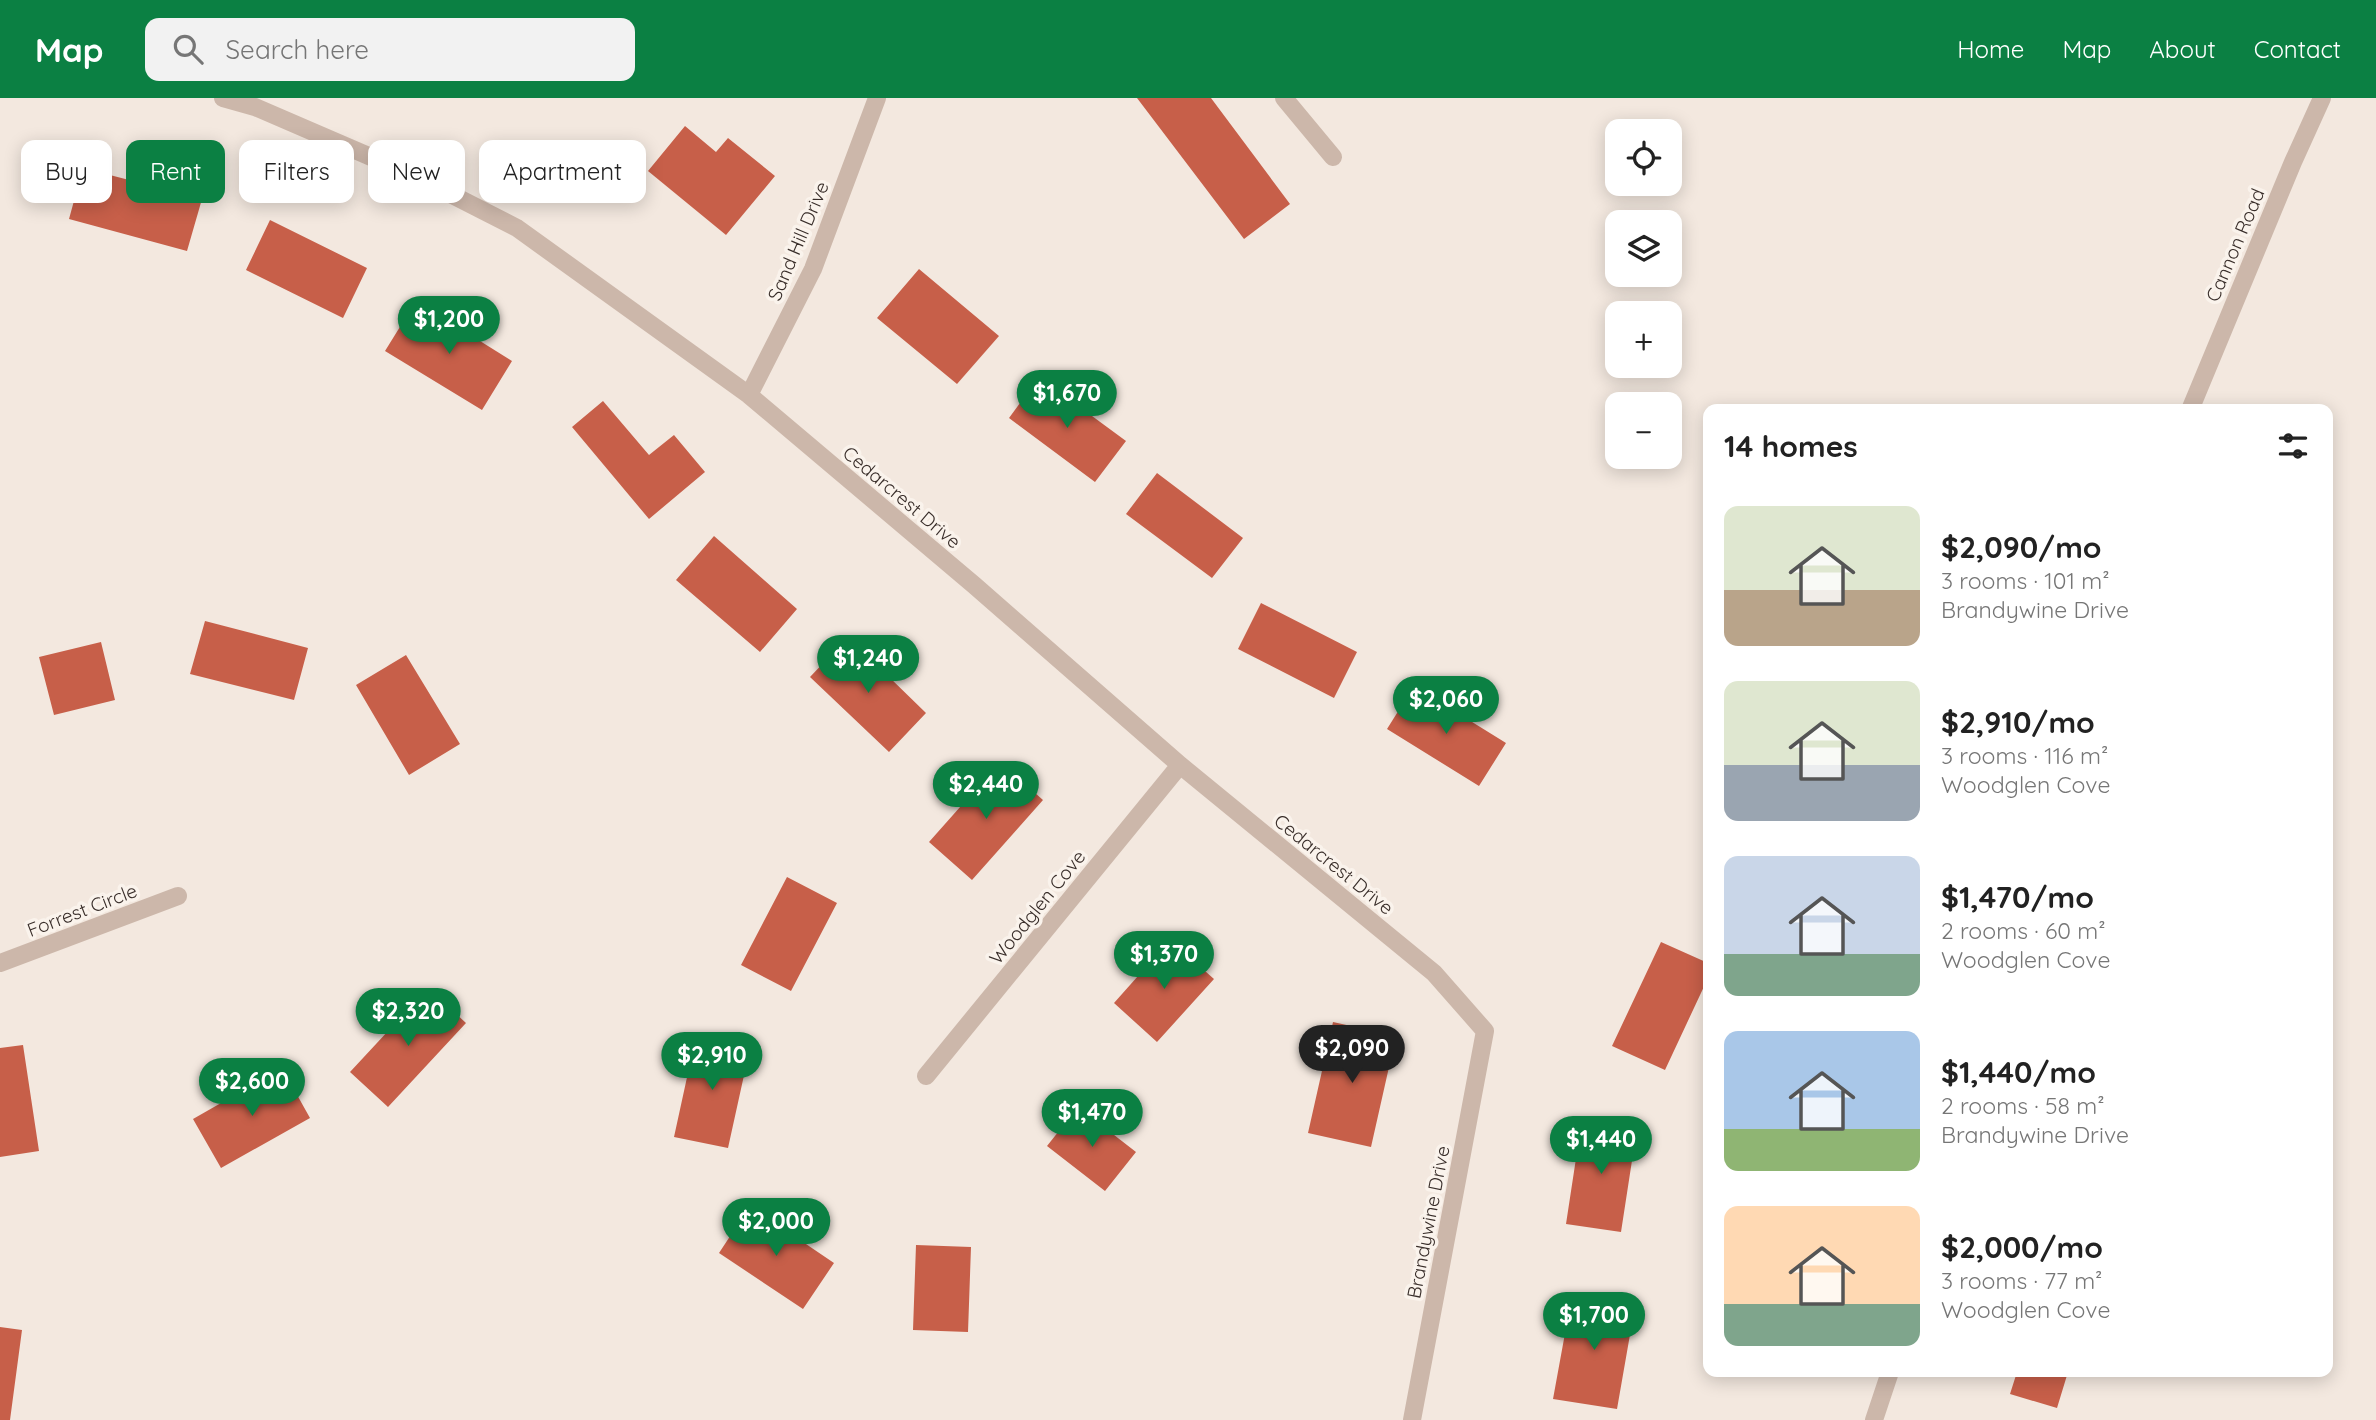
<!DOCTYPE html>
<meta charset="utf-8">
<style>
body{margin:0;font-family:Quicksand,sans-serif;background:#f2f2f2;color:#222;height:100vh;display:flex;flex-direction:column;font-size:26px;white-space:nowrap}
*{box-sizing:border-box;margin:0}
p{font-size:23px;color:#767676}
.icon{flex:none;width:38px;height:38px;fill:none;stroke:currentColor;stroke-width:2;stroke-linecap:round;stroke-linejoin:round}
.map{position:relative;flex:1;overflow:hidden}
.panel{position:absolute;left:1703px;top:306px;width:630px;height:973px;display:flex;flex-direction:column;background:#fff;border-radius:14px;box-shadow:0 4px 18px #0003}
.panel>*{flex:none}
.guide{position:absolute;left:21px;top:42px;width:665px;height:63px;display:flex;gap:14px}
.controls{position:absolute;left:1605px;top:21px;display:grid;gap:14px}
.controls a{display:grid;place-items:center;width:77px;height:77px;border-radius:14px;background:#fff;box-shadow:0 4px 18px #0003;font-size:35px}
.price{position:absolute;translate:-50% -60px;padding:0 16px;border-radius:24px;background:#0b8043;color:#fff;font-size:23px;line-height:46px;filter:drop-shadow(0 2px 4px #0008)}
.price::after{content:'';position:absolute;left:50%;top:42px;width:21px;height:16px;margin-left:-10px;background:inherit;clip-path:polygon(0 0,100% 0,50% 100%)}
.price.on{background:#222;color:#fff}
ul{padding:0;list-style:none}
li{display:flex;align-items:center;gap:21px;height:175px;padding:0 21px}
li span{display:grid;place-items:center;flex:none;width:196px;height:140px;border-radius:14px;color:#555}
li>.icon{margin-inline-start:auto}
span .icon{width:84px;height:84px;fill:#fffc;stroke-width:1}
li b{font-size:30px}
h2{display:flex;justify-content:space-between;align-items:center;height:84px;padding:0 21px;font-size:30px}
.chip{padding:0 24px;border-radius:14px;background:#fff;box-shadow:0 4px 18px #0003;font-size:24px;line-height:63px}
.chip.on{background:#0b8043;color:#fff}
header{display:flex;align-items:center;gap:42px;box-sizing:border-box;height:98px;padding:0 35px;background:#0b8043;color:#fff}
header strong{font-size:33px}
nav{display:flex;gap:38px;margin-inline-start:auto;font-size:24px}
.search{width:490px;height:63px;background:#f2f2f2;display:flex;align-items:center;gap:18px;box-sizing:border-box;padding:0 24px;border-radius:14px;color:#767676;font-size:26px}
.map>svg:first-child{display:block}
</style>
<header>
<strong>Map</strong>
<div class="search"><svg class="icon" aria-label="search" viewBox="0 0 24 24"><circle cx="10" cy="10" r="6"/><path d="M15 15l6 6"/></svg>Search here</div>
<nav><a>Home</a><a>Map</a><a>About</a><a>Contact</a></nav>
</header>
<div class="map">
<svg width="2376" height="1322" viewBox="0 0 2376 1322">
<rect width="100%" height="100%" fill="#f3e8df"/>
<!-- building -->
<path fill="#c75f49" d="M 1137,0 L 1211,0 L 1290,106 L 1244,141 Z
M 685,28 L 716,54 L 728,40 L 775,78 L 726,137 L 648,73 Z
M 83,70 L 202,101 L 187,153 L 69,121 Z
M 270,122 L 367,170 L 343,220 L 246,172 Z
M 919,171 L 999,238 L 957,286 L 877,220 Z
M 416,203 L 512,263 L 482,312 L 385,253 Z
M 1039,279 L 1126,343 L 1095,384 L 1009,320 Z
M 603,303 L 649,357 L 674,337 L 705,374 L 649,421 L 572,329 Z
M 1157,375 L 1243,440 L 1212,480 L 1126,416 Z
M 714,438 L 797,511 L 760,554 L 676,482 Z
M 1261,505 L 1357,554 L 1334,600 L 1238,551 Z
M 205,523 L 308,550 L 294,602 L 190,576 Z
M 848,539 L 926,615 L 889,654 L 810,579 Z
M 101,544 L 115,602 L 54,617 L 39,559 Z
M 406,557 L 460,646 L 409,677 L 356,587 Z
M 1414,588 L 1506,645 L 1479,688 L 1387,631 Z
M 1000,664 L 1043,702 L 972,782 L 929,744 Z
M 787,779 L 837,805 L 791,893 L 741,867 Z
M 1170,842 L 1214,881 L 1157,944 L 1114,905 Z
M 1661,844 L 1708,865 L 1708,880 L 1665,972 L 1612,948 Z
M 428,890 L 466,925 L 388,1009 L 350,974 Z
M 1333,924 L 1396,938 L 1371,1049 L 1308,1035 Z
M 696,938 L 750,950 L 728,1050 L 674,1039 Z
M 23,947 L 39,1053 L 0,1059 L 0,950 Z
M 282,970 L 310,1020 L 221,1070 L 193,1021 Z
M 1078,1009 L 1136,1054 L 1105,1093 L 1047,1048 Z
M 1582,1021 L 1637,1030 L 1621,1134 L 1566,1126 Z
M 750,1108 L 834,1165 L 803,1211 L 719,1155 Z
M 916,1147 L 971,1149 L 968,1234 L 913,1232 Z
M 1572,1197 L 1635,1208 L 1617,1311 L 1553,1301 Z
M 0,1229 L 22,1232 L 10,1322 L 0,1322 Z
M 2017,1274 L 2068,1274 L 2057,1310 L 2010,1296 Z"/>
<g fill="none" stroke-linecap="round" stroke-linejoin="round">
<!-- minor -->
<path stroke="#ccb7aa" stroke-width="18" d="M 223,0 L 255,9 L 415,78 L 517,130 L 749,297 L 974,487 L 1180,667 L 1434,875 L 1485,933 L 1412,1322
M 1284,0 L 1333,59
M 749,297 L 813,171 L 877,0
M 2190,312 L 2293,64 L 2322,0
M 0,865 L 178,798
M 926,978 L 1180,667
M 1874,1322 L 1890,1274"/>
</g>
<g text-anchor="middle" stroke-width="7" stroke-linejoin="round" paint-order="stroke">
<!-- street labels -->
<g font-size="19" fill="#392e2a" stroke="#faf3ec">
<text transform="translate(798 143) rotate(-67)" y="7">Sand Hill Drive</text>
<text transform="translate(2235 147) rotate(-67)" y="7">Cannon Road</text>
<text transform="translate(902 399) rotate(40)" y="7">Cedarcrest Drive</text>
<text transform="translate(1334 766) rotate(39)" y="7">Cedarcrest Drive</text>
<text transform="translate(1037 809) rotate(-51)" y="7">Woodglen Cove</text>
<text transform="translate(82 812) rotate(-21)" y="7">Forrest Circle</text>
<text transform="translate(1428 1124) rotate(-79)" y="7">Brandywine Drive</text>
</g>
</g>
</svg>
<div class="controls">
<a><svg class="icon" aria-label="locate" viewBox="0 0 24 24"><circle cx="12" cy="12" r="6"/><path d="M12 2v4M12 18v4M2 12h4M18 12h4"/></svg></a>
<a><svg class="icon" aria-label="layers" viewBox="0 0 24 24"><path d="M12 4l9 5-9 5-9-5zM3 14l9 5 9-5"/></svg></a>
<a>+</a>
<a>−</a>
</div>
<b class="price" style="left:449px;top:258px">$1,200</b>
<b class="price" style="left:1067px;top:332px">$1,670</b>
<b class="price" style="left:868px;top:597px">$1,240</b>
<b class="price" style="left:1446px;top:638px">$2,060</b>
<b class="price" style="left:986px;top:723px">$2,440</b>
<b class="price" style="left:1164px;top:893px">$1,370</b>
<b class="price" style="left:408px;top:950px">$2,320</b>
<b class="price on" style="left:1352px;top:987px">$2,090</b>
<b class="price" style="left:712px;top:994px">$2,910</b>
<b class="price" style="left:252px;top:1020px">$2,600</b>
<b class="price" style="left:1092px;top:1051px">$1,470</b>
<b class="price" style="left:1601px;top:1078px">$1,440</b>
<b class="price" style="left:776px;top:1160px">$2,000</b>
<b class="price" style="left:1594px;top:1254px">$1,700</b>
<div class="guide">
<a class="chip">Buy</a>
<a class="chip on">Rent</a>
<a class="chip">Filters</a>
<a class="chip">New</a>
<a class="chip">Apartment</a>
</div>
<section class="panel">
<h2>14 homes<svg class="icon" aria-label="filters" viewBox="0 0 24 24"><path d="M4 7h16M4 17h16"/><circle cx="9" cy="7" r="2"/><circle cx="15" cy="17" r="2"/></svg></h2>
<ul>
<li><span style="background:linear-gradient(#dfe7d0 60%,#b9a48a 0)"><svg class="icon" aria-label="home" viewBox="0 0 24 24"><path d="M3 11l9-7 9 7M6 9v11h12V9"/></svg></span><div><b>$2,090/mo</b><p>3 rooms · 101 m²</p><p>Brandywine Drive</p></div></li>
<li><span style="background:linear-gradient(#dfe7d0 60%,#9aa5b1 0)"><svg class="icon" aria-label="home" viewBox="0 0 24 24"><path d="M3 11l9-7 9 7M6 9v11h12V9"/></svg></span><div><b>$2,910/mo</b><p>3 rooms · 116 m²</p><p>Woodglen Cove</p></div></li>
<li><span style="background:linear-gradient(#c9d6e8 70%,#7fa58c 0)"><svg class="icon" aria-label="home" viewBox="0 0 24 24"><path d="M3 11l9-7 9 7M6 9v11h12V9"/></svg></span><div><b>$1,470/mo</b><p>2 rooms · 60 m²</p><p>Woodglen Cove</p></div></li>
<li><span style="background:linear-gradient(#a9c7e8 70%,#8fb573 0)"><svg class="icon" aria-label="home" viewBox="0 0 24 24"><path d="M3 11l9-7 9 7M6 9v11h12V9"/></svg></span><div><b>$1,440/mo</b><p>2 rooms · 58 m²</p><p>Brandywine Drive</p></div></li>
<li><span style="background:linear-gradient(#ffd9b3 70%,#7fa58c 0)"><svg class="icon" aria-label="home" viewBox="0 0 24 24"><path d="M3 11l9-7 9 7M6 9v11h12V9"/></svg></span><div><b>$2,000/mo</b><p>3 rooms · 77 m²</p><p>Woodglen Cove</p></div></li>
</ul>
</section>
</div>
